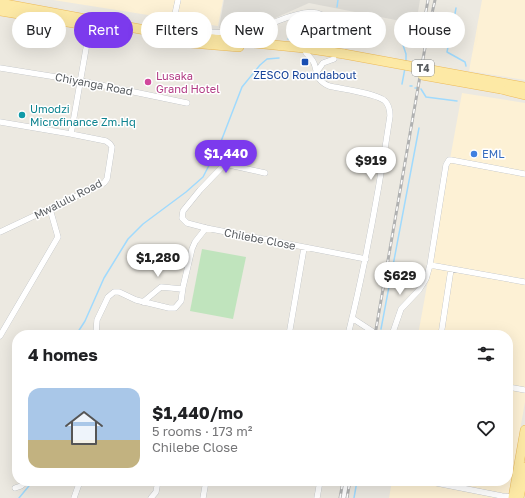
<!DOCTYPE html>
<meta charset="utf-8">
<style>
body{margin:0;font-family:"Golos Text",sans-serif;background:#f6f6f6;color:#202124;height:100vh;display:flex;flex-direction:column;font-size:15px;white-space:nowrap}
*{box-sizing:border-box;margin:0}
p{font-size:13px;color:#757577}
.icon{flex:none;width:22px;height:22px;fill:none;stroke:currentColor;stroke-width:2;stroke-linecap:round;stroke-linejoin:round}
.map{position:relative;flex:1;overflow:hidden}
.panel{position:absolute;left:12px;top:330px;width:501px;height:156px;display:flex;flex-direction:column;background:#fff;border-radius:16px;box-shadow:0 4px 16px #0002}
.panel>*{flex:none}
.hud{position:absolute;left:12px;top:12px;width:501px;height:36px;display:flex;gap:8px}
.price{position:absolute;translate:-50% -34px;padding:0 9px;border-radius:14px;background:#fff;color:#222;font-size:13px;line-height:26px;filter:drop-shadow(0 1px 2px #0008)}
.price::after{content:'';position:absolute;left:50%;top:24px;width:12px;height:9px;margin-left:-6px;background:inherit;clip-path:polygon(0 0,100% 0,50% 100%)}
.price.on{background:#7c3aed;color:#fff}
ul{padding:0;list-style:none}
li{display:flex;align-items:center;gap:12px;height:100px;padding:0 16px}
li+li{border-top:1px solid #e0e0e0}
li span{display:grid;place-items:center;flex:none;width:112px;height:80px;border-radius:12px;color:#555}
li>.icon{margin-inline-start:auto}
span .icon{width:48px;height:48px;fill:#fffc;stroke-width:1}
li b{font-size:17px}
h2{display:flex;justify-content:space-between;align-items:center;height:48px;padding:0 16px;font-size:17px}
.chip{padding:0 14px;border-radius:18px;background:#fff;box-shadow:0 4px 16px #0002;font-size:14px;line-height:36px}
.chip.on{background:#7c3aed;color:#fff}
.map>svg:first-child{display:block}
</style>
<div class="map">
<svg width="525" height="498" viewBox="0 0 525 498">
<rect width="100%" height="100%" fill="#ece9e1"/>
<!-- commercial -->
<path fill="#fdf1d5" d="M 53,0 L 223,0 L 218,26 Z
M 482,0 L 525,0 L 525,80 L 469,71 Z
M 462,93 L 525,103 L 525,402 L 508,498 L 389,498 L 392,481 L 508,481 L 508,335 L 418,335 Z"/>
<!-- industrial -->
<path fill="#dddbd5" d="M 224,0 L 420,0 L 416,24 L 309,3 L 244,32 L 219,28 Z"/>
<!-- pitch -->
<path fill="#c0e4bd" d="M 202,249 L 246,257 L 233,319 L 190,311 Z"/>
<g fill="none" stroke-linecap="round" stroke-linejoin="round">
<!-- stream -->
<path stroke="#a0dafd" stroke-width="1.5" d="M 337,7 L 338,0
M 406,30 L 415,24 L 416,19
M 400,36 L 406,54 L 406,62
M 451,36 L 456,8
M 288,39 L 298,40
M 330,41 L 335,20
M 449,42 L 447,52 L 465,62 L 466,66
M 402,84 L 405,68
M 410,86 L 412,86
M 415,88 L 418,88
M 421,89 L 426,97 L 457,101
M 381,329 L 419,128
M 76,335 L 85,321 L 104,278 L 128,239 L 143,224 L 186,192 L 203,177 L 220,144 L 242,87 L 260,65 L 267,59 L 279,58
M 19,498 L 33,481
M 354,498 L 357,481"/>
<!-- minor casing -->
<g stroke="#b3b7bb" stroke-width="6">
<path id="minor" d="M 178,0 C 177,6 173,16 177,21 C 182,33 240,35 252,32 C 266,26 317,0 326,20 C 330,32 317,36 331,52
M 310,47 L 320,42 L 324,35
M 306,53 C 309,56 312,59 314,63 C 318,75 316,80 329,86 C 342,89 376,93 385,101 C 389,105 390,110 390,116 C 379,190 366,262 348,335
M 0,68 L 81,81 L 187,103
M 316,73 L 323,63 L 334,59
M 0,122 L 71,134 L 106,141 L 110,144 L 112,147 L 107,179 L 104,183 L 0,232
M 71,134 L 90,26
M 265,173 L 225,164 L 200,190 L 183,211 L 182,218 L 187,223 L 206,228 L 366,259
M 525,174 L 451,160 L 449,160 L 446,165 L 430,265 L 525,282
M 143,302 L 161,287 L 182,289
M 352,318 L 378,335
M 96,335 L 97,320 L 108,297 L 114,292 L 119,292 L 136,300 L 169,308 L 175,308 L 181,301 L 183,287 L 192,249 L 195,242 L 206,228
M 240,335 L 241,335
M 289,335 L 304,248
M 392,335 L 401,309 L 419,290 L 426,279 L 430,265
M 441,335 L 451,269
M 0,336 L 58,237 L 50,209
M 508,387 L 525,390
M 426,481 L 502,496 L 513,497 L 514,496
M 15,488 L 21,486 L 27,481
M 74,498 L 80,481
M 151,498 L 156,492 L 158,481
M 203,498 L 206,481
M 317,498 L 320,481
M 343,498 L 346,481"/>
</g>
<!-- primary casing -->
<g stroke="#edba59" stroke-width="10">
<path id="primary" d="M 0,3 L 172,35 L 304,48 L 344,54
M 0,11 L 128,32
M 172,40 L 191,43 L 239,47
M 502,83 L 525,87
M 501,89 L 525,95
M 513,498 L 525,430
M 519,498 L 525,467"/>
</g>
<!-- minor -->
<use href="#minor" stroke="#fff" stroke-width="5.5"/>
<!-- primary -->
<use href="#primary" stroke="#fde9a5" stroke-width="9"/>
<!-- rail casing -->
<g stroke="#b0b1b1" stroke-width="3">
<path id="rail" d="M 421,39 L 428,0
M 375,335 L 427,36 L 435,0
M 340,498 L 343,481
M 347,498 L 350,481"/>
</g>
<!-- rail -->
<use href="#rail" stroke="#fff" stroke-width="1.5" stroke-dasharray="4.5" stroke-linecap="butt"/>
<!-- primary-bridge casing -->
<g stroke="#edba59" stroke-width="10" stroke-linecap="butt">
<path id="primary-bridge" d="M 344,54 L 502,83
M 422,75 L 501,89"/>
</g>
<!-- primary-bridge -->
<use href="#primary-bridge" stroke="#fde9a5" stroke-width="9"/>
</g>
<!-- markers -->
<rect fill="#1a4fb4" stroke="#fff" stroke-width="1.5" x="301" y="58" width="8" height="8" rx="2"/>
<circle fill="#d1479c" stroke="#fff" stroke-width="1.5" cx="148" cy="82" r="4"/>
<circle fill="#0f9aa8" stroke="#fff" stroke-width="1.5" cx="22" cy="115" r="4"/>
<circle fill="#3f7fe0" stroke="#fff" stroke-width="1.5" cx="474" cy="154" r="4"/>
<g text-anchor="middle" stroke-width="3" stroke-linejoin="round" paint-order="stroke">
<!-- shield labels -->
<rect fill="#fff" stroke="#8b8e90" stroke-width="1" x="412" y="60" width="22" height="16" rx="3"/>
<g font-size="10" font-weight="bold" fill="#595d61">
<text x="423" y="72">T4</text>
</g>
<!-- transit labels -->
<g font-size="11" fill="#164399" stroke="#fff">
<text x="305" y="79">ZESCO Roundabout</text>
</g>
<!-- hotel labels -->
<g font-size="11" fill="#b23c85" stroke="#fff" text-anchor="start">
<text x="156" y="80">Lusaka<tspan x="156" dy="13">Grand Hotel</tspan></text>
</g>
<!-- street labels -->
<g font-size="11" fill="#595d61" stroke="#fff">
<text transform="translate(94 84) rotate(11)" y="4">Chiyanga Road</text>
<text transform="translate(68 199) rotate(-27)" y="4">Mwalulu Road</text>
<text transform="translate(260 239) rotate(11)" y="4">Chilebe Close</text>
</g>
<!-- culture labels -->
<g font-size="11" fill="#0d838f" stroke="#fff" text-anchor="start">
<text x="30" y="113">Umodzi<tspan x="30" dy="13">Microfinance Zm.Hq</tspan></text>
</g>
<!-- shop labels -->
<g font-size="11" fill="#366cbe" stroke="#fff" text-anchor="start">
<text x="482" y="158">EML</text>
</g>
</g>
</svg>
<b class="price on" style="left:226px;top:174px">$1,440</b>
<b class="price" style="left:371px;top:181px">$919</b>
<b class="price" style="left:158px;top:278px">$1,280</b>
<b class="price" style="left:400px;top:296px">$629</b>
<div class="hud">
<a class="chip">Buy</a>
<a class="chip on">Rent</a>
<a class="chip">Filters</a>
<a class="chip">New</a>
<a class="chip">Apartment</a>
<a class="chip">House</a>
</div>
<section class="panel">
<h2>4 homes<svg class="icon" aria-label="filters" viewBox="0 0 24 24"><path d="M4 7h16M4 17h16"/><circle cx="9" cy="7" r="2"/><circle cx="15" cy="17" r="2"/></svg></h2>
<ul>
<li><span style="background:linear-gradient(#a9c7e8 65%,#c2b280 0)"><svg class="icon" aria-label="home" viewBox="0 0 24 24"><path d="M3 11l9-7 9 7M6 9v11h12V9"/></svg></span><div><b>$1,440/mo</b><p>5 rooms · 173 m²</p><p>Chilebe Close</p></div><svg class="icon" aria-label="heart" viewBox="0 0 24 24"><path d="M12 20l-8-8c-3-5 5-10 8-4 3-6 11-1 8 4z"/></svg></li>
</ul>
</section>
</div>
